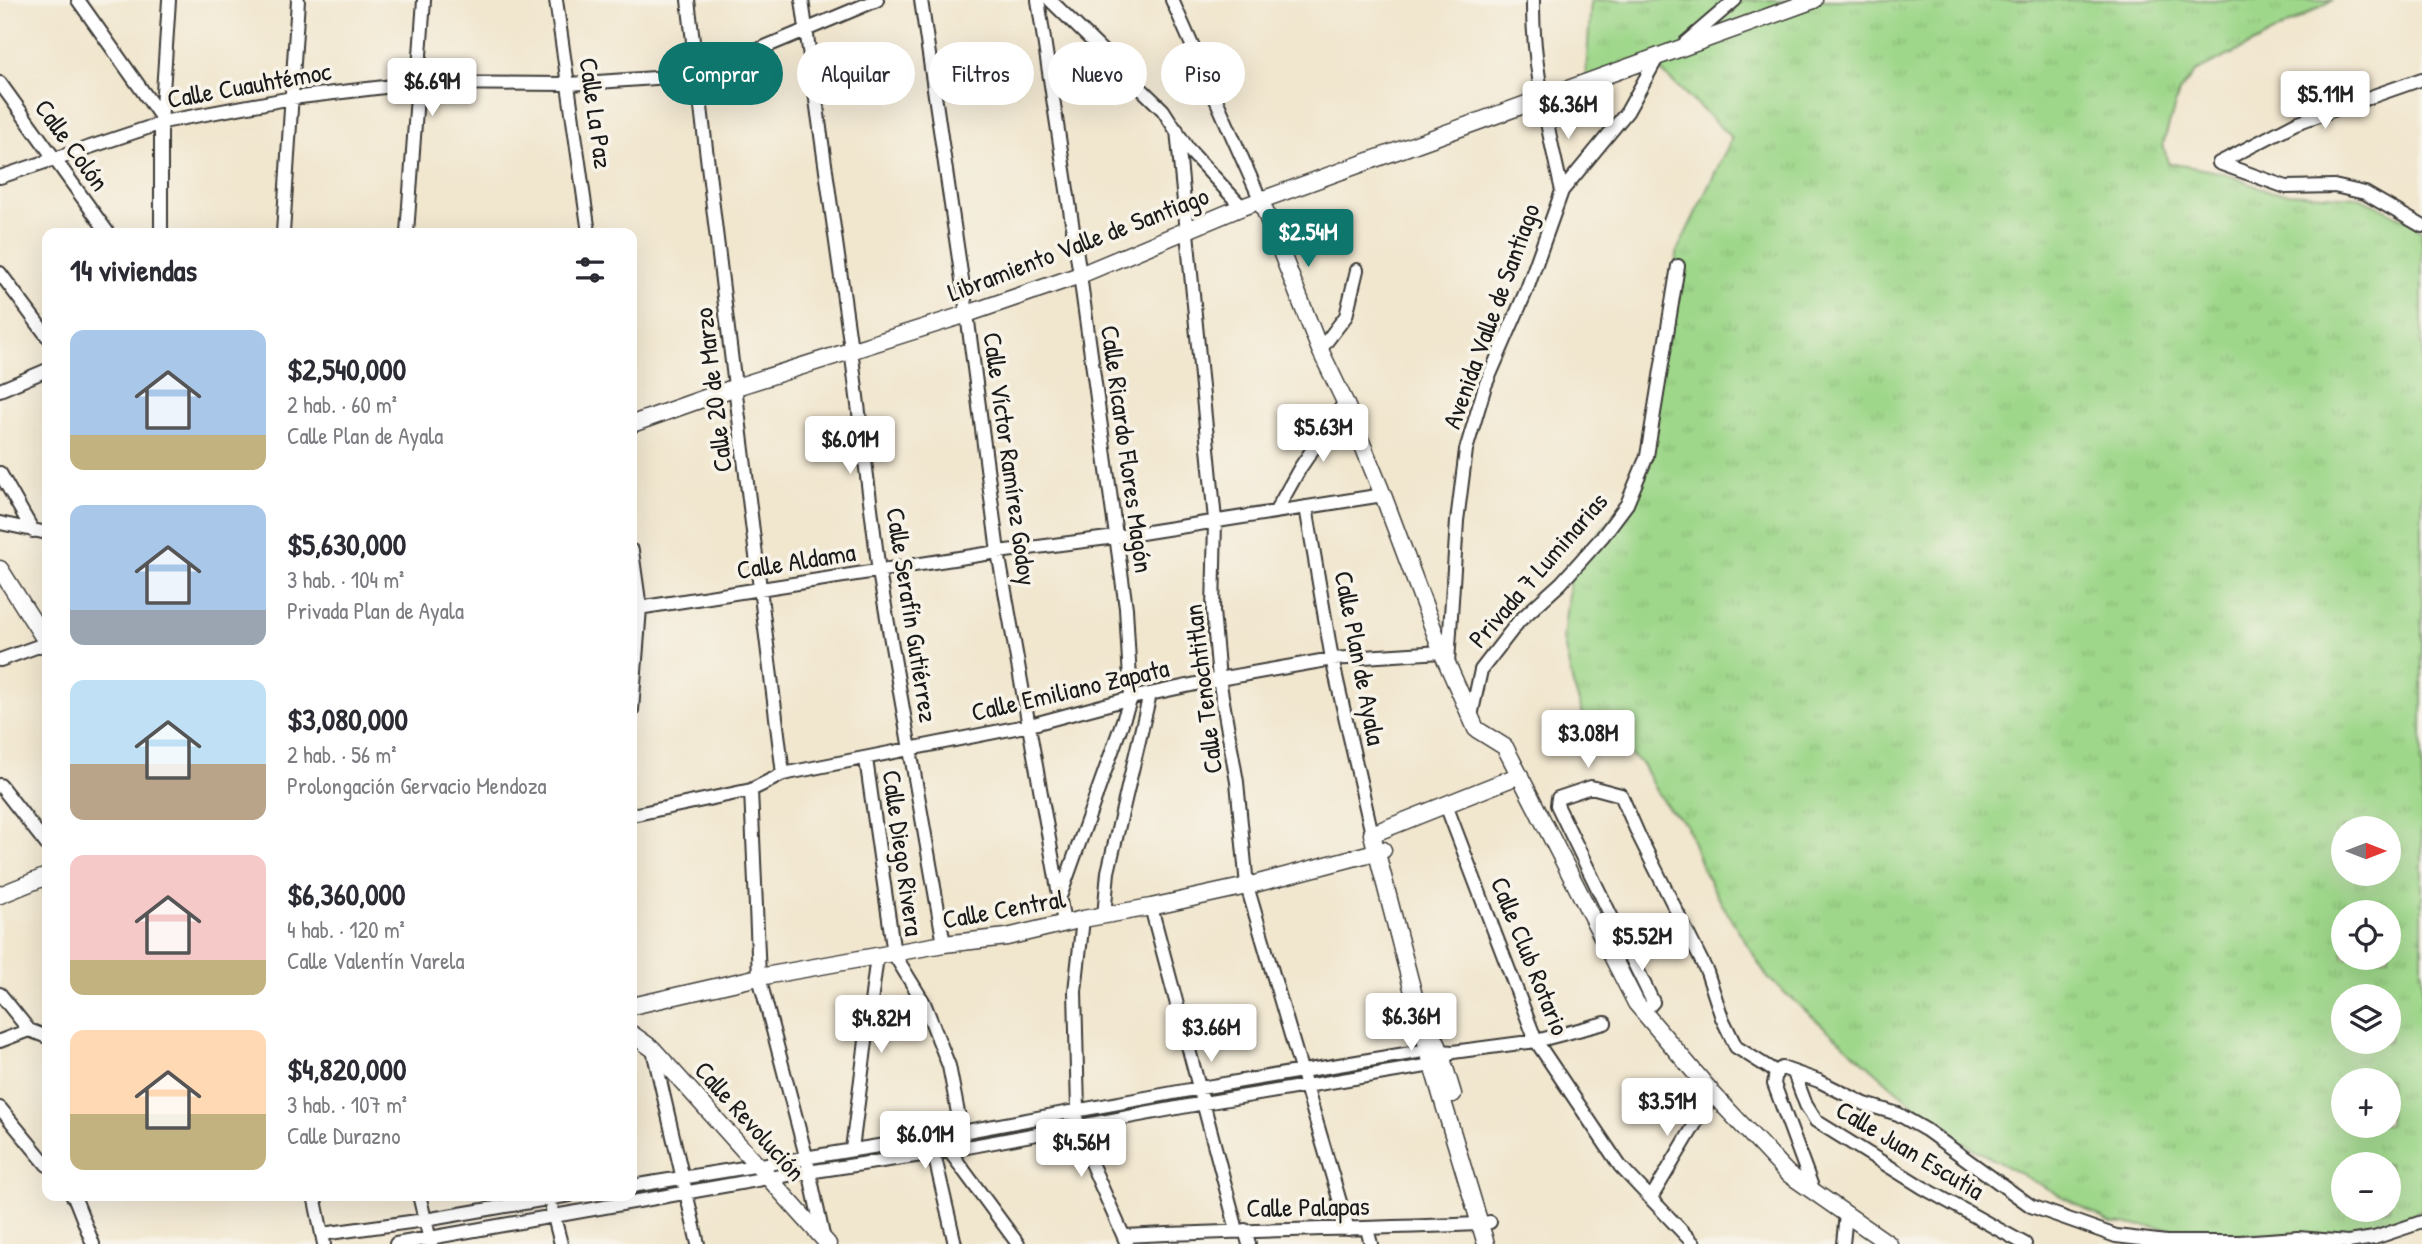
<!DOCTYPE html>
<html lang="es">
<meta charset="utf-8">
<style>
body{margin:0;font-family:"Patrick Hand",sans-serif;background:#f2f2f3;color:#2b2b33;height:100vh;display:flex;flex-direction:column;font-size:26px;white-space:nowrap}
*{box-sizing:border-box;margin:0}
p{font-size:23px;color:#7c7c81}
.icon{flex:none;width:38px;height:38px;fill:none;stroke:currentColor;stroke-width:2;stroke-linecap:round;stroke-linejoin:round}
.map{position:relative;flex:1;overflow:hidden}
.panel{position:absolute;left:42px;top:228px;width:595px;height:973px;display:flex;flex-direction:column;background:#fff;border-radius:14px;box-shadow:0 7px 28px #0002}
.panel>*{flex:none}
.hud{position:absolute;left:658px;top:42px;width:665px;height:63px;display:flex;gap:14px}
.needle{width:46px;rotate:90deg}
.fabs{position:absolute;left:2331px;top:816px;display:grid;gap:14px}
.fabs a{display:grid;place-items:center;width:70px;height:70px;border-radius:50%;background:#fff;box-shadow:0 7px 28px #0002;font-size:35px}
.price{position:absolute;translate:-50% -60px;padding:0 16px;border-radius:7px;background:#fff;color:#222;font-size:23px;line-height:46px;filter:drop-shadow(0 2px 4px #0008)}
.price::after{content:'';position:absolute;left:50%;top:42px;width:21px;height:16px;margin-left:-10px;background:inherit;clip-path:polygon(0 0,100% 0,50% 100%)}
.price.selected{background:#0f766e;color:#fff}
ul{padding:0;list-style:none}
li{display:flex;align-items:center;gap:21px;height:175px;padding:0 28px}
li span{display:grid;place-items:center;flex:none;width:196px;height:140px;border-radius:14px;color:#555}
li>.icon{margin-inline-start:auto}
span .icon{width:84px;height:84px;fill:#fffc;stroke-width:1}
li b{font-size:30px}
h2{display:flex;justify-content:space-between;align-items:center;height:84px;padding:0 28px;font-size:30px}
.chip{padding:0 24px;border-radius:32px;background:#fff;box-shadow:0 7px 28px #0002;font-size:24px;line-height:63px}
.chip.selected{background:#0f766e;color:#fff}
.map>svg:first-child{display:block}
</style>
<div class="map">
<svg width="2422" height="1244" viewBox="0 0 2422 1244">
<defs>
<pattern id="grass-tufts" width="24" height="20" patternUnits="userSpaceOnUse" patternTransform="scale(1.75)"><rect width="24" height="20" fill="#9ed78a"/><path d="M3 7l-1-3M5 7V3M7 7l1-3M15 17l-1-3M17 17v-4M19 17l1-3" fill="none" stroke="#88b876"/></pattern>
</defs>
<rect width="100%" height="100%" fill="#f7f3e8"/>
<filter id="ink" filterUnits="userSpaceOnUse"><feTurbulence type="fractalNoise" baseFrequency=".0143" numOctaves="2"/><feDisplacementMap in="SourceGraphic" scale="14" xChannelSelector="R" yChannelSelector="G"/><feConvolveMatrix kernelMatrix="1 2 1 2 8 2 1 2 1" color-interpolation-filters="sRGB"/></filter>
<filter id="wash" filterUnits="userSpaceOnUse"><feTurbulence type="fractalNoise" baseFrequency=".00686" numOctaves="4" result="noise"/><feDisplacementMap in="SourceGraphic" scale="28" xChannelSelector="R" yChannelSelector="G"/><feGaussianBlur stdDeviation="1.57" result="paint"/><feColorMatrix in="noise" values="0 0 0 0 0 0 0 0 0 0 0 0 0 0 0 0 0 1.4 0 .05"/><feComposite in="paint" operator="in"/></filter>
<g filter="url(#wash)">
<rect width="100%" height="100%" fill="#f1e6ce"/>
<!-- grass -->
<path fill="url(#grass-tufts)" stroke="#5d7a53" stroke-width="2" fill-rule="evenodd" d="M 1591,0 L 2333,0 L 2256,42 L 2195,72 L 2179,92 L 2163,144 L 2168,163 L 2224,173 L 2270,192 L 2359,197 L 2408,220 L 2422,231 L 2422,1210 L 2348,1237 L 2243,1235 L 2111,1223 L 1948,1135 L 1768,978 L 1722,904 L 1703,870 L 1686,824 L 1669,809 L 1656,791 L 1642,764 L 1585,720 L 1573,685 L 1563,639 L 1571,567 L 1633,491 L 1653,402 L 1678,249 L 1732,138 L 1656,66 L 1585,88 ZM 2343,828 L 2389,828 L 2389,873 L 2343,873 ZM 2343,912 L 2389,912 L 2389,957 L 2343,957 ZM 2343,996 L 2389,996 L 2389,1041 L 2343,1041 ZM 2343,1080 L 2389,1080 L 2389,1125 L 2343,1125 ZM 2343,1164 L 2389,1164 L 2389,1209 L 2343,1209 Z"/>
</g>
<g filter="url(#ink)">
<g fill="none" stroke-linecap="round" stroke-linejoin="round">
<!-- minor casing -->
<g stroke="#3c3a37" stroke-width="16">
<path id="minor" d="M 78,0 L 161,117
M 556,0 L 589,233
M 688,0 C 720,258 749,516 783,774
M 802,0 L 851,349 L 879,572 L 944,944
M 921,0 L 967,314 L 998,552 L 1064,923
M 1038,0 L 1080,275 L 1126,608 L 1131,698 L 1061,894
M 1050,0 L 1163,110 L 1188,149 L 1242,207
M 1172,0 L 1261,201
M 1533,0 C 1532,65 1548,128 1562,191
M 1685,43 L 1735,0
M 0,83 L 108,233
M 1177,130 L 1215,520 L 1213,611 L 1219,679 L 1237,782 L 1247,886 L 1348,1229
M 2219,163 L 2296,123 L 2422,79
M 2219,163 L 2286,187 L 2334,186 L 2365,193 L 2422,226
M 0,177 L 168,121 L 292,98 L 418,83 L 569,84 L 698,75 L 877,0
M 161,233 L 161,123 L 169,0
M 283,233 L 298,0
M 407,233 L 424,0
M 0,273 L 47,336
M 1320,350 L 1346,316 L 1357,270
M 0,390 L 47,370
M 0,473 L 33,531
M 1306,507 L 1332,659 L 1372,834
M 1276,511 L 1300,468 L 1345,402
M 0,523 L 47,533
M 632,551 L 640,608 L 632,710
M 632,609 L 998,552 L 1116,537 L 1383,495
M 0,660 L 47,643
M 1448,663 L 1457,521 L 1466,450 L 1485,386 L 1527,289 L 1562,191 L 1627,112 L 1657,58
M 1471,716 L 1481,670 L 1519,621 L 1561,583 L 1603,536 L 1627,504 L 1647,456 L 1678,266
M 866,759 L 894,954 L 924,1003 L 949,1066 L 963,1139
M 0,785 L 47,845
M 751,790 L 759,977 L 806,1156 L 824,1240
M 1446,805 L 1536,1041 L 1620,1166 L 1694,1244
M 632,815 L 751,790 L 783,774 L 1030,725 L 1131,698 L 1219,679 L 1332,659 L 1442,652
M 1151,907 L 1237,1230
M 1104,916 L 1108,872 L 1150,694
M 1083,919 L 1075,991 L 1078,1110 L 1075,1127 L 1127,1244
M 0,994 L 29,1030
M 1644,1012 L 1653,1002 L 1557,805 L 1558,798 L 1591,787 L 1621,795 L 1639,836 L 1707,972 L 1722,1018 L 1736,1047 L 1776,1072 L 1782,1068 L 1819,1081 L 1865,1104 L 1898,1114 L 1926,1130 L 2031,1206 L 2116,1236 L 2166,1242 L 2240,1242 L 2298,1238 L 2348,1242 L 2374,1238 L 2422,1222
M 29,1030 L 47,1037
M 0,1041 L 29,1030
M 653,1050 L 698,1244
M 1776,1072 L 1774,1084 L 1814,1192
M 1794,1073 L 1806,1105 L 1816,1121 L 1922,1187 L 2025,1244
M 0,1108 L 47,1165
M 932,1145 L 955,1244
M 945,1145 L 1018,1244
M 852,1149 L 877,956
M 632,1186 L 940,1136 L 1200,1088 L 1429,1050 L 1453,1052 L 1536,1041 L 1605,1023
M 72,1195 L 76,1201 L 93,1244
M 314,1195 L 324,1244
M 419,1195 L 431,1244
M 1651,1198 L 1713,1094
M 552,1209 L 561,1244
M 1367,1229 L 1371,1244
M 1245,1230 L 1249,1244
M 322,1234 L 425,1220 L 570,1195
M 1126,1236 C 1244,1230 1362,1229 1480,1224 L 1490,1222
M 396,1244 L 768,1178 L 935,1153 L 1204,1103 L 1432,1065 L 1453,1052
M 1843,1244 L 1846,1214"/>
</g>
<!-- tertiary casing -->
<g stroke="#3c3a37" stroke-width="19">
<path id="tertiary" d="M 1261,201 L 1320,350 L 1345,402 L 1383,495 L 1442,652 L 1476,729 L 1505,747 L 1636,1003 L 1713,1094 L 1787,1173 L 1889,1244
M 632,424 L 736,387 L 967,314 L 1080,275 L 1242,207 L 1814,0
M 0,569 L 47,643
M 0,895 L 47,876
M 632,1006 L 759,977 L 944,944 L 1007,937 L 1083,919 L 1151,907 L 1247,886 L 1383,850
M 632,1034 L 653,1049 L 828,1244
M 1437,1042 L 1453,1094
M 1486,1244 L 1432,1065 L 1372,834 L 1520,775"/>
</g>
<!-- minor -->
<use href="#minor" stroke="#fff" stroke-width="12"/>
<!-- tertiary -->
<use href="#tertiary" stroke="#fff" stroke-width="16"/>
</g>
</g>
<g text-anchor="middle" stroke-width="7" stroke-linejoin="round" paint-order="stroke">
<!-- street labels -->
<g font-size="26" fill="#1c1c1c" stroke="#f7f3e8">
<text transform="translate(249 85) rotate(-10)" y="9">Calle Cuauhtémoc</text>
<text transform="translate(596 113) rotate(82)" y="9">Calle La Paz</text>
<text transform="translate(72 145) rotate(54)" y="9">Calle Colón</text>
<text transform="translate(1078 244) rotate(-21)" y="9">Libramiento Valle de Santiago</text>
<text transform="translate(1491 316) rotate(-70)" y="9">Avenida Valle de Santiago</text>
<text transform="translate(713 390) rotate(-97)" y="9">Calle 20 de Marzo</text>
<text transform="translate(1127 449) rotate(82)" y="9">Calle Ricardo Flores Magón</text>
<text transform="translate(1010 459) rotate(82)" y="9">Calle Víctor Ramírez Godoy</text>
<text transform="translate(796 561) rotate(-9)" y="9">Calle Aldama</text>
<text transform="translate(1538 570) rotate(-49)" y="9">Privada 7 Luminarias</text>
<text transform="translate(912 615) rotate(81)" y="9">Calle Serafín Gutiérrez</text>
<text transform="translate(1360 658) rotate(79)" y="9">Calle Plan de Ayala</text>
<text transform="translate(1203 689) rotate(-97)" y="9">Calle Tenochtitlan</text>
<text transform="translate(1070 690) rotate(-13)" y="9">Calle Emiliano Zapata</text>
<text transform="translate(903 853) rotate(82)" y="9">Calle Diego Rivera</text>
<text transform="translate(1004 909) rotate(-10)" y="9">Calle Central</text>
<text transform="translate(1530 956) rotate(68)" y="9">Calle Club Rotario</text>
<text transform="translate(750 1121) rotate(48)" y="9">Calle Revolución</text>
<text transform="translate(1910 1150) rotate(31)" y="9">Calle Juan Escutia</text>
<text transform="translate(1308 1207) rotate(-1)" y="9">Calle Palapas</text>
</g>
</g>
</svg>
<div class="fabs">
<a><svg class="needle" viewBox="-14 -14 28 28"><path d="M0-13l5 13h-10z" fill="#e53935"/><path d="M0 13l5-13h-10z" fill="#7c7c81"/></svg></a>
<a><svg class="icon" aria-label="locate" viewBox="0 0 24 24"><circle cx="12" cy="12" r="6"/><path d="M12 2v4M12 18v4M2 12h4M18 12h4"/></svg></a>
<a><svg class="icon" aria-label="layers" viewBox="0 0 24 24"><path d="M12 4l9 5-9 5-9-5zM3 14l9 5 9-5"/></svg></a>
<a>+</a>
<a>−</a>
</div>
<b class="price" style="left:432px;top:118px">$6.69M</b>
<b class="price" style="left:2325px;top:131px">$5.11M</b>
<b class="price" style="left:1568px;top:141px">$6.36M</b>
<b class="price selected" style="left:1308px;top:269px">$2.54M</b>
<b class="price" style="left:1323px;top:464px">$5.63M</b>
<b class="price" style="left:850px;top:476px">$6.01M</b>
<b class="price" style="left:1588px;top:770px">$3.08M</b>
<b class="price" style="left:1642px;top:973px">$5.52M</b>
<b class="price" style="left:1411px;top:1053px">$6.36M</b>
<b class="price" style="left:881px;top:1055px">$4.82M</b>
<b class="price" style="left:1211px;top:1064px">$3.66M</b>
<b class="price" style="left:1667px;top:1138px">$3.51M</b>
<b class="price" style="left:925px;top:1171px">$6.01M</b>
<b class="price" style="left:1081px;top:1179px">$4.56M</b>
<div class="hud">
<a class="chip selected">Comprar</a>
<a class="chip">Alquilar</a>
<a class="chip">Filtros</a>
<a class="chip">Nuevo</a>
<a class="chip">Piso</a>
</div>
<section class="panel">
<h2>14 viviendas<svg class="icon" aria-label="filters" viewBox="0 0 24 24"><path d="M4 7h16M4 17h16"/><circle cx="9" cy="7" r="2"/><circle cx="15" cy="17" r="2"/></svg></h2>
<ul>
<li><span style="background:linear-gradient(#a9c7e8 75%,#c2b280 0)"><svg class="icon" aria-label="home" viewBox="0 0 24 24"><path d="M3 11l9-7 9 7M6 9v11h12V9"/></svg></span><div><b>$2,540,000</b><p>2 hab. · 60 m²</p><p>Calle Plan de Ayala</p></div></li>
<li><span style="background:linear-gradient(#a9c7e8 75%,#9aa5b1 0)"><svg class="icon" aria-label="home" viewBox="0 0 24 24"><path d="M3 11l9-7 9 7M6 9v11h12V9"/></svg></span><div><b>$5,630,000</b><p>3 hab. · 104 m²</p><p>Privada Plan de Ayala</p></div></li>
<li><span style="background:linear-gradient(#bfe0f5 60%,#b9a48a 0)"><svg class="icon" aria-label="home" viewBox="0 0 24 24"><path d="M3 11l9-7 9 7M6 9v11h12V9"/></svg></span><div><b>$3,080,000</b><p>2 hab. · 56 m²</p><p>Prolongación Gervacio Mendoza</p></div></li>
<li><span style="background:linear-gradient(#f6c9c9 75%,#c2b280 0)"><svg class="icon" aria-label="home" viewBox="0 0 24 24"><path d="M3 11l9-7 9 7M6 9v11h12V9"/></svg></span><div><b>$6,360,000</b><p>4 hab. · 120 m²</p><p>Calle Valentín Varela</p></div></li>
<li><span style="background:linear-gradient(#ffd9b3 60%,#c2b280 0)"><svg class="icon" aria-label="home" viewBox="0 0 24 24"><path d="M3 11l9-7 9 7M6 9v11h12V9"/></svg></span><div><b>$4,820,000</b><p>3 hab. · 107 m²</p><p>Calle Durazno</p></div></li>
</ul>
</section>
</div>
